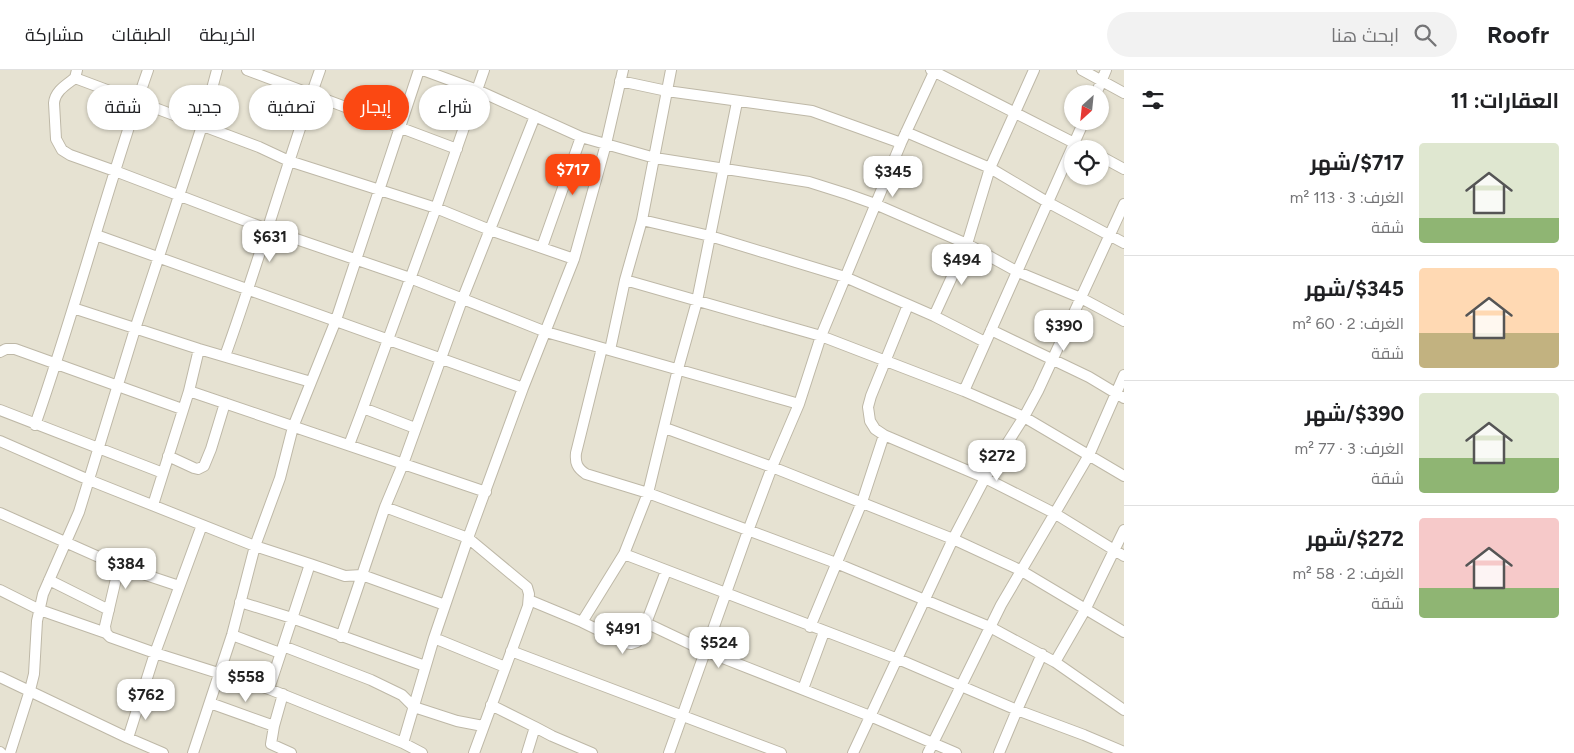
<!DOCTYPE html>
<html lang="ar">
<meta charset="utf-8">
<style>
body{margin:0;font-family:Figtree,Cairo,sans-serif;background:#f2f2f2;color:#202124;direction:rtl;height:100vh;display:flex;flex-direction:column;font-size:19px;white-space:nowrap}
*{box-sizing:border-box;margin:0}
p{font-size:16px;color:#757577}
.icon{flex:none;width:28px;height:28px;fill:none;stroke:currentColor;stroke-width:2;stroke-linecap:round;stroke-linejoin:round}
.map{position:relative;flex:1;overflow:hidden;direction:ltr}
.drawer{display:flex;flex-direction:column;background:#fff;width:450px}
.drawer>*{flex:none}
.hud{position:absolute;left:15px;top:15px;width:475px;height:45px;direction:rtl;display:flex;gap:10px}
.needle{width:32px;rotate:207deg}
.tools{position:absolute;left:1064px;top:15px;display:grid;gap:10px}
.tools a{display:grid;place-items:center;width:45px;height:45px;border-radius:50%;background:#fff;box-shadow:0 1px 4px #0004;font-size:25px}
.price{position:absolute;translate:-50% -42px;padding:0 11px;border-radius:10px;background:#fff;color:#222;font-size:16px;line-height:32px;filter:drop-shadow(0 1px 2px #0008)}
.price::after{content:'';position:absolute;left:50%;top:30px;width:15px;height:11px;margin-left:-8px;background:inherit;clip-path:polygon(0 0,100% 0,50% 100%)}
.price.current{background:#fb4812;color:#fff}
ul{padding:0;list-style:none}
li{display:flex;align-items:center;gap:15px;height:125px;padding:0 15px}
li+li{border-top:1px solid #e0e0e0}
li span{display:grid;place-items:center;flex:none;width:140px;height:100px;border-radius:5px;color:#555}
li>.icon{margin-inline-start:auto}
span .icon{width:60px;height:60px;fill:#fffc;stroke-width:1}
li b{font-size:21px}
h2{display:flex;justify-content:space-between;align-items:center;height:60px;padding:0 15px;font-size:21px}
.chip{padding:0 18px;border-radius:22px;background:#fff;box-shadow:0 1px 4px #0004;font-size:18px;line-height:45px}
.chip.current{background:#fb4812;color:#fff}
header{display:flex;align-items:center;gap:30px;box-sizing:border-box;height:70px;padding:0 25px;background:#fff;border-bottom:1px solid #e0e0e0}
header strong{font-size:24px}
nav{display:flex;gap:28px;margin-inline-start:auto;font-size:18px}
.search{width:350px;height:45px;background:#f2f2f2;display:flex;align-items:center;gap:12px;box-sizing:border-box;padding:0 18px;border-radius:28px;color:#757577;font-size:19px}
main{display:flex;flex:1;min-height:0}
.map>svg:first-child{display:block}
</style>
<header>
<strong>Roofr</strong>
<div class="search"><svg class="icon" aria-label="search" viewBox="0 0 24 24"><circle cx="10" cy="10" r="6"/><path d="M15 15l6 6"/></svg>ابحث هنا</div>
<nav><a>الخريطة</a><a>الطبقات</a><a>مشاركة</a></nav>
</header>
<main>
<section class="drawer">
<h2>العقارات: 11<svg class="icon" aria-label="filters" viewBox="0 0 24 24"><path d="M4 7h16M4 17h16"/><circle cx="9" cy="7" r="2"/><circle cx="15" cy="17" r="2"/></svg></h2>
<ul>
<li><span style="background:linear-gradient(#dfe7d0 75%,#8fb573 0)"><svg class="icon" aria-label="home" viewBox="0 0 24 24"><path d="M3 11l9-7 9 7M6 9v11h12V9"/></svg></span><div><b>$717/شهر</b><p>الغرف: 3 · 113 m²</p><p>شقة</p></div></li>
<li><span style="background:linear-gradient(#ffd9b3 65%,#c2b280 0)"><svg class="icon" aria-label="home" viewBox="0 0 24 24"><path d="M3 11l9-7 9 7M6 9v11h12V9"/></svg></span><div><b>$345/شهر</b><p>الغرف: 2 · 60 m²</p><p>شقة</p></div></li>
<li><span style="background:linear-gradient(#dfe7d0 65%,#8fb573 0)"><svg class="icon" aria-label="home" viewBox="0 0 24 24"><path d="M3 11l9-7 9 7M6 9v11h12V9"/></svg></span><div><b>$390/شهر</b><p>الغرف: 3 · 77 m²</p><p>شقة</p></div></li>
<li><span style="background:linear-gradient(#f6c9c9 70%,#8fb573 0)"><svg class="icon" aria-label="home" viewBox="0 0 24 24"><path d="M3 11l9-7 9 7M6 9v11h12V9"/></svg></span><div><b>$272/شهر</b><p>الغرف: 2 · 58 m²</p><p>شقة</p></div></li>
</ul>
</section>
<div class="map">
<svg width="1124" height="683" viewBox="0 0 1124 683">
<rect width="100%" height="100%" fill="#f2efe4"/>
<!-- residential -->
<path fill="#e6e2d2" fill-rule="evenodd" d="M 0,0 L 1124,0 L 1124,683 L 0,683 ZM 1072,24 L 1100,24 L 1100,51 L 1072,51 ZM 1072,79 L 1100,79 L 1100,106 L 1072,106 Z"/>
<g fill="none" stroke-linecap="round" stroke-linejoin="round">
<!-- street casing -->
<g stroke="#beb8a7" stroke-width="12">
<path id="street" d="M 77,0 L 75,8 L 259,77 L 289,91 L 436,138 L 490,160 L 574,189
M 247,0 L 457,79
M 423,0 L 477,20 L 581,67 L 655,88 L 809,112 L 847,124 L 875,134 L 967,174 L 1018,202 L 1081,228 L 1124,251
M 931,0 L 1086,79
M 1082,0 L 1124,23
M 75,8 C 66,15 55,21 54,33 L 56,69 L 62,80 L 70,85 L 115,101 L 267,159 L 410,208 L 546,262 L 799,334
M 620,11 L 667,21 L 812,41 L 901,73
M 1096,24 L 1106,0
M 906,62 L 990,98 L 1049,133 L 1124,173
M 1100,86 L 1124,99
M 642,150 L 710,166 L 845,207 L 934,246 L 985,272
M 96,165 L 523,318
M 542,177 L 581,67
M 625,210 L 821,266 L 964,321 L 1024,347 L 1124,406
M 908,235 L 871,326 L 868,337 L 870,351 L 875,359 L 884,365 L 985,408 L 1054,443 L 1124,486
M 73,238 L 199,279 L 311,312
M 934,246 L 967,174 L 990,98 L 1034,0
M 991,260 L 1089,307 L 1124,328
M 602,278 L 576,383 C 575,393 577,398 586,404 L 648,423 L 836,493 L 990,557 L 1055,592 L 1124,640
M 610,280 L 625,210 L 642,150 L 671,0
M 0,282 L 6,279 L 15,279 L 182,339
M 225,286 C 259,192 286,95 320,0
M 189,321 L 199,279
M 964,321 L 1084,51
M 363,338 L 436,138 L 484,0
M 0,340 L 163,403
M 35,355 C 76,238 107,117 148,0
M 665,358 L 772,397 L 953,469 L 1020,500 L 1124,562
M 0,371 L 89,410 L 255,476 L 310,494 L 269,619
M 349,375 L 363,338 L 415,358
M 168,386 L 194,398 L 198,399 L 204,396 L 211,379 L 225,333
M 153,435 L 189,321 L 486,422
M 385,437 L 468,468 L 527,517 L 529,524 L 528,536 L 474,683
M 0,443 L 119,496 L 179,516
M 624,484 L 898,589 L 1017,640 L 999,683
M 310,494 L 345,506 L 362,505 L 385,437 L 403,394 L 462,230 L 535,46
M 119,496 L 105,556 L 106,563 L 110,567 L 155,583 L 269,619 L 403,673 L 422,683
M 49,510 L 109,540
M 0,520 L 40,540 L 106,563
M 529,530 L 582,552 L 624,484 L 648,423 L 678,299 L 697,231 L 737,32
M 240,532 L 292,548 L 425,596
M 582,552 L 625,573 L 631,574 L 637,572 L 646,553 L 666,501
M 646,553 L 705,581 L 870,646 L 956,683
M 810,557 L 862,432 L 884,365
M 232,565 L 280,583
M 341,567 L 362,505 L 445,535
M 434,568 L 505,597
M 283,576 L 371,610 L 402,625 L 414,637 L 457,651 L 483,656
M 511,581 L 781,683
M 1042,584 L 1017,640 L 1084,665 L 1124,682
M 1055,592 L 1085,540 L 1124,460
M 0,607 L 128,668 L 163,683
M 803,619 L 824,562
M 283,624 L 274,656 L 271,674 L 291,683
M 210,633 L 274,656
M 491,635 L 535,657
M 128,668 L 155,583 L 202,455
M 403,673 L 434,568 L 468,468 L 523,318 L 574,189 L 606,74 L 623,0
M 0,682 L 1,683
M 10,683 L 30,620 L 34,604 L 37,551 L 43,524 L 79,442 L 135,259 L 202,56 L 217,0
M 193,683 L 232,565 L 255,476 L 280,408 L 293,357 L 336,250 L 419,0
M 527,683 L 535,657 L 552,666 L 592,683
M 669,683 L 748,461 L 772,397 L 799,334 L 821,266 L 901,73 L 935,0
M 853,683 L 953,469 L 985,408 L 1024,347 L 1038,321 L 1124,134
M 928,683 L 1001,535 L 1089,385 L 1124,305"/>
</g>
<!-- street -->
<use href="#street" stroke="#fff" stroke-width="10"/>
</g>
</svg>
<div class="tools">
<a><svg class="needle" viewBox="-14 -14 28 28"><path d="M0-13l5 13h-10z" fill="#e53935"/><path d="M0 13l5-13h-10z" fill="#757577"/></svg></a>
<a><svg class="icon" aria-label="locate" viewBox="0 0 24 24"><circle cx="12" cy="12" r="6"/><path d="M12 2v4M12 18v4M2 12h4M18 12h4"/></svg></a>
</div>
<b class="price current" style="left:573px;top:126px">$717</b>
<b class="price" style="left:893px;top:128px">$345</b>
<b class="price" style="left:270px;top:193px">$631</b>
<b class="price" style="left:962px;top:216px">$494</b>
<b class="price" style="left:1064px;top:282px">$390</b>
<b class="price" style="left:997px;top:412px">$272</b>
<b class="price" style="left:126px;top:520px">$384</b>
<b class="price" style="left:623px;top:585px">$491</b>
<b class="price" style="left:719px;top:599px">$524</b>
<b class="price" style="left:246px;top:633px">$558</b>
<b class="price" style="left:146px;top:651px">$762</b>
<div class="hud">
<a class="chip">شراء</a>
<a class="chip current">إيجار</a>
<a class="chip">تصفية</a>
<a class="chip">جديد</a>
<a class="chip">شقة</a>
</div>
</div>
</main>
